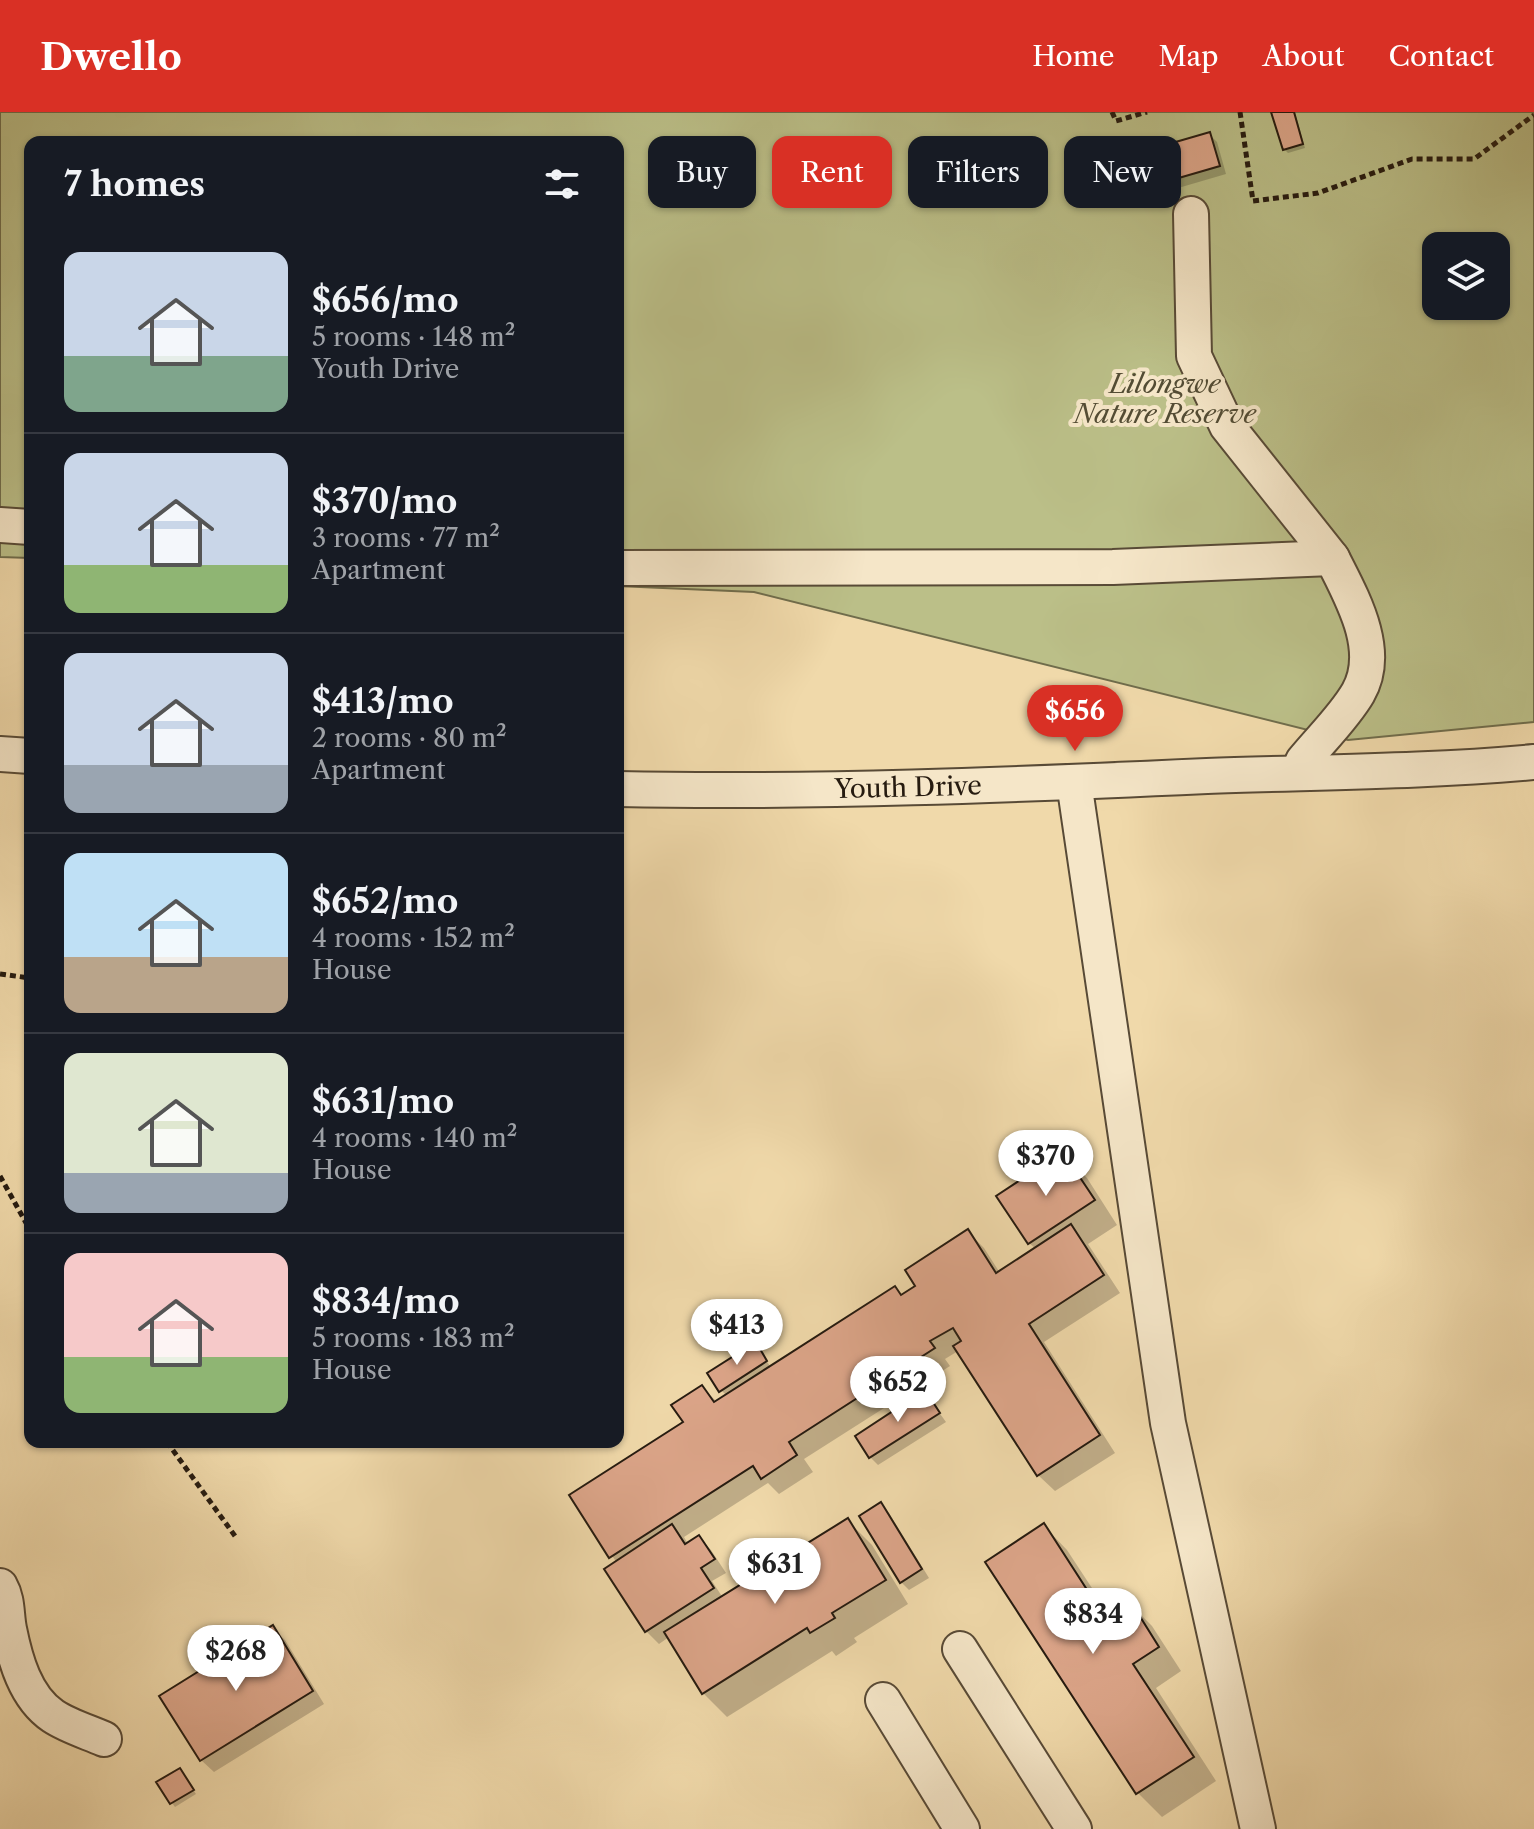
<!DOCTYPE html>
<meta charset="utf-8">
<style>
body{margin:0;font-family:"Libre Caslon Text",serif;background:#242831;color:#f1f3f6;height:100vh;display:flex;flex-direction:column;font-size:30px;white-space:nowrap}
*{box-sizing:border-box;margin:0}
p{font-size:26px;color:#9ea1a6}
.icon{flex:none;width:44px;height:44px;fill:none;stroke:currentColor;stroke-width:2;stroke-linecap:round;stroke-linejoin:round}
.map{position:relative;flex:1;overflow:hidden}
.details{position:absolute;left:24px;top:24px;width:600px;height:1312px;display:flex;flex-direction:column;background:#171b24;border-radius:16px;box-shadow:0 2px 6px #0004}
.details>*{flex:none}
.top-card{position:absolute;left:648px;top:24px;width:760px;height:72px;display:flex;gap:16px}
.tools{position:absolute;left:1422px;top:120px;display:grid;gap:16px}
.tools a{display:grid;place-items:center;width:88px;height:88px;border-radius:16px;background:#171b24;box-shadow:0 2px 6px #0004;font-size:40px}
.price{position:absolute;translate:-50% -68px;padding:0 18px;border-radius:28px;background:#fff;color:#222;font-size:26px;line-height:52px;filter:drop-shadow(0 2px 4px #0008)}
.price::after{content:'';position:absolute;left:50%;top:48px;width:24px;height:18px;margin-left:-12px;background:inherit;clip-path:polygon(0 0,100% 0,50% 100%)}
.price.current{background:#d93025;color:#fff}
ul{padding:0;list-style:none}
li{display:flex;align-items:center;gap:24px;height:200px;padding:0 40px}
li+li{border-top:2px solid #363941}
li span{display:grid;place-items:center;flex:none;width:224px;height:160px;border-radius:16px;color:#555}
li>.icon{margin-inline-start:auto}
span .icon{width:96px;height:96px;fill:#fffc;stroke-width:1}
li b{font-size:34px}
h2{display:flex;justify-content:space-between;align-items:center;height:96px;padding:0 40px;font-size:34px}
.pill{padding:0 28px;border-radius:16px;background:#171b24;box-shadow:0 2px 6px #0004;font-size:28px;line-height:72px}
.pill.current{background:#d93025;color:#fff}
header{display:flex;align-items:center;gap:48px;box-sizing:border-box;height:112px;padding:0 40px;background:#d93025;color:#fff}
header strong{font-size:38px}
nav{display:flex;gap:44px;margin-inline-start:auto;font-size:28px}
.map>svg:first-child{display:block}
</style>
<header>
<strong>Dwello</strong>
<nav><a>Home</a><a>Map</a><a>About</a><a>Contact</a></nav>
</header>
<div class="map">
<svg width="1534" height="1717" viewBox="0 0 1534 1717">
<rect width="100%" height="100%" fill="#f0d9aa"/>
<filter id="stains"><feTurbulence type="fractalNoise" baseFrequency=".0025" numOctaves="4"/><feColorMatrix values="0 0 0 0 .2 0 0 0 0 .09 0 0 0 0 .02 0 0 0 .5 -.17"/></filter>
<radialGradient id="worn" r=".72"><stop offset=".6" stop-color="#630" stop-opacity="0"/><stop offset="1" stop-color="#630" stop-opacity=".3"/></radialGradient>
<!-- green -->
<path fill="#bbbf88" stroke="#706d4c" stroke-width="2" fill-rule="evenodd" d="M 0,0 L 1534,0 L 1534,610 L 1348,628 L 754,480 L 618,474 L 618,30 L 30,30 L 30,446 L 0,445 ZM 1436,134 L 1496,134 L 1496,194 L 1436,194 Z"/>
<!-- shadow -->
<path fill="#0003" d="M 1273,0 L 1295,0 L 1305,36 L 1288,41 L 1284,37 Z
M 1209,22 L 1217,30 L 1226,62 L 1168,79 L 1159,71 Z
M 1063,1042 L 1087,1066 L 1117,1113 L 1088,1132 L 1120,1181 L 1044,1230 L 1115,1341 L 1055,1379 L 1038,1363 L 958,1239 L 945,1247 L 950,1254 L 804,1347 L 813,1360 L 779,1382 L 768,1371 L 684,1425 L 688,1432 L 699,1425 L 711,1438 L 726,1461 L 712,1469 L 723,1486 L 848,1409 L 872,1433 L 908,1492 L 854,1526 L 857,1530 L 836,1544 L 832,1539 L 727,1605 L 703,1581 L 669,1525 L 659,1532 L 646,1519 L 617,1451 L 572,1384 L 686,1310 L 702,1275 L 717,1290 L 727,1284 L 721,1278 L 759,1236 L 771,1256 L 895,1176 L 902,1184 L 917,1174 L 968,1120 L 984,1136 L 1000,1161 L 1036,1137 L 1029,1131 Z
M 925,1281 L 946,1310 L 878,1353 L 870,1345 Z
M 881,1393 L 889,1401 L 929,1466 L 909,1478 L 901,1470 Z
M 1044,1414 L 1067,1438 L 1109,1502 L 1128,1490 L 1152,1514 L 1181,1559 L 1156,1576 L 1216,1669 L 1162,1705 L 1138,1681 L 988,1450 Z
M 272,1516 L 285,1528 L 324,1592 L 214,1660 L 201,1648 Z
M 183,1662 L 196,1682 L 175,1695 L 172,1691 Z"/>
<!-- building -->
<path fill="#dca589" stroke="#261b10" stroke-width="2" d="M 1271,0 L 1294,0 L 1303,32 L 1283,38 Z
M 1210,20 L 1220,54 L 1158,72 L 1148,38 Z
M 1063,1040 L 1095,1088 L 1028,1132 L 996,1084 Z
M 1071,1112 L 1104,1163 L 1029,1212 L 1100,1323 L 1037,1364 L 953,1234 L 961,1229 L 953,1216 L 930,1229 L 935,1236 L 789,1330 L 797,1343 L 761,1367 L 753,1354 L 609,1446 L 569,1383 L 683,1310 L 671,1293 L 702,1273 L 714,1290 L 895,1174 L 901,1183 L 915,1174 L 905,1158 L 968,1117 L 996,1161 Z
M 756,1230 L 767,1249 L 719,1280 L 707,1261 Z
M 925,1278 L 940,1301 L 869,1346 L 855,1324 Z
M 881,1390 L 922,1457 L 900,1471 L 859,1404 Z
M 848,1406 L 886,1468 L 832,1501 L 835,1506 L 810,1521 L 807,1516 L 702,1582 L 664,1520 Z
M 1044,1411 L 1104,1504 L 1129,1487 L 1159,1535 L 1133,1552 L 1194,1645 L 1136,1682 L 985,1450 Z
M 672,1412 L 685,1432 L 699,1423 L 715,1447 L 701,1456 L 714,1476 L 645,1520 L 604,1457 Z
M 273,1513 L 313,1579 L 200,1649 L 159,1584 Z
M 180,1656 L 194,1678 L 170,1692 L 156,1670 Z"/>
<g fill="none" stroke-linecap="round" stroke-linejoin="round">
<!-- minor casing -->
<g stroke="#584a36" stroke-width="38">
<g id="minor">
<path d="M 1191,102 L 1194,244 L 1227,314 L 1332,446"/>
<path d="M 0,413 L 30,415"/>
<path d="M 618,456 L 1113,455 L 1332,446 C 1351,484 1383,538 1358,581 C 1344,605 1321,627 1303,649 L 1298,661"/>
<path d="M 0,642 L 30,644"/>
<path d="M 1074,670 L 1168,1311 L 1258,1717"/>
<path id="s1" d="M 618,677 C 814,681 1011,673 1207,664 C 1316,660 1425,660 1534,650"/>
<path d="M 0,1474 C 8,1488 6,1502 9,1517 C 15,1547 25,1585 53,1604 C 68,1614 88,1620 104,1627"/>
<path d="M 960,1537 L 1074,1717"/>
<path d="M 883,1588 L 962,1717"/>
</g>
</g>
<!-- path -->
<path stroke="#261b10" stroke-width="5" stroke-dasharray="6 4" stroke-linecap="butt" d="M 1112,0 L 1116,9 L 1147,0
M 1240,0 L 1253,89 L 1318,81 L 1412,47 L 1474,47 L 1534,3
M 0,862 L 30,866
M 0,1064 L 30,1118
M 167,1330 L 235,1424"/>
<!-- minor -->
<use href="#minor" stroke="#f5e6c8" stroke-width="34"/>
</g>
<g text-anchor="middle" stroke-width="8" stroke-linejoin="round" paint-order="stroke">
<!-- park labels -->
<g font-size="26" font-style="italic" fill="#534c34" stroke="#f5e6c8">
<text x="1165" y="281">Lilongwe<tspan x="1165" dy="30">Nature Reserve</tspan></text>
</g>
<!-- street labels -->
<g font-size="26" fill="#261b10" stroke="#f5e6c8">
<text dy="9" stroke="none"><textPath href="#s1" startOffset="290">Youth Drive</textPath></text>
</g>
</g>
<rect width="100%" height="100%" filter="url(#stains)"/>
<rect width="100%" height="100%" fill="url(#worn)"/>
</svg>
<div class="tools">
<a><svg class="icon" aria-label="layers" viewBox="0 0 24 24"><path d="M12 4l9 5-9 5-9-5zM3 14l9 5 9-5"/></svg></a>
</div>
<b class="price current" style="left:1075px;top:641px">$656</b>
<b class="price" style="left:1046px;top:1086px">$370</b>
<b class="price" style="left:737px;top:1255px">$413</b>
<b class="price" style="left:898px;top:1312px">$652</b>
<b class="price" style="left:775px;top:1494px">$631</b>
<b class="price" style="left:1093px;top:1544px">$834</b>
<b class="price" style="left:236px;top:1581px">$268</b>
<div class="top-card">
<a class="pill">Buy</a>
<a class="pill current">Rent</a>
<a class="pill">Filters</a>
<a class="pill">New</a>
</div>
<section class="details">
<h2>7 homes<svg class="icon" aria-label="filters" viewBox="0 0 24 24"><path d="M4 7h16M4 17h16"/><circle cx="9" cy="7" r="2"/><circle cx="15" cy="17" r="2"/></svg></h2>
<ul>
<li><span style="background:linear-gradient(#c9d6e8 65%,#7fa58c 0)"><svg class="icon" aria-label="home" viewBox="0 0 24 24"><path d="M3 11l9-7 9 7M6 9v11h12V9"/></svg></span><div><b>$656/mo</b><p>5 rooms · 148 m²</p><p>Youth Drive</p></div></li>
<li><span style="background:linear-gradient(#c9d6e8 70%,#8fb573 0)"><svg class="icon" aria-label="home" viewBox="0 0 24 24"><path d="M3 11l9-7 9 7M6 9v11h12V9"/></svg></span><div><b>$370/mo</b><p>3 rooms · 77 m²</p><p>Apartment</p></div></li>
<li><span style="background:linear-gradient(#c9d6e8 70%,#9aa5b1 0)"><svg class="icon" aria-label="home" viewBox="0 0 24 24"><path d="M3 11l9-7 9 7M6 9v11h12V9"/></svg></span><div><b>$413/mo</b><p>2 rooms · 80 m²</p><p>Apartment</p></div></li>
<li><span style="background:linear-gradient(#bfe0f5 65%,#b9a48a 0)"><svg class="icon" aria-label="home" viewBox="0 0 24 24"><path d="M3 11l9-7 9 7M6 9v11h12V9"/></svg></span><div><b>$652/mo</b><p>4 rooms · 152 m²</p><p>House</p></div></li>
<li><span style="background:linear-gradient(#dfe7d0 75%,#9aa5b1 0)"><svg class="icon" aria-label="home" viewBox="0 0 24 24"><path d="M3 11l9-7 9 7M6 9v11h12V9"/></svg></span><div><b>$631/mo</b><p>4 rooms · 140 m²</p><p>House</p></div></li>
<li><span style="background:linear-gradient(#f6c9c9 65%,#8fb573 0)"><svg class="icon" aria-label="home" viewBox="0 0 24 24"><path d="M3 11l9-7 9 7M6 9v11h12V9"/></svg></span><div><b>$834/mo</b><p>5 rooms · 183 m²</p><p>House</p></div></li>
</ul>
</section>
</div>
